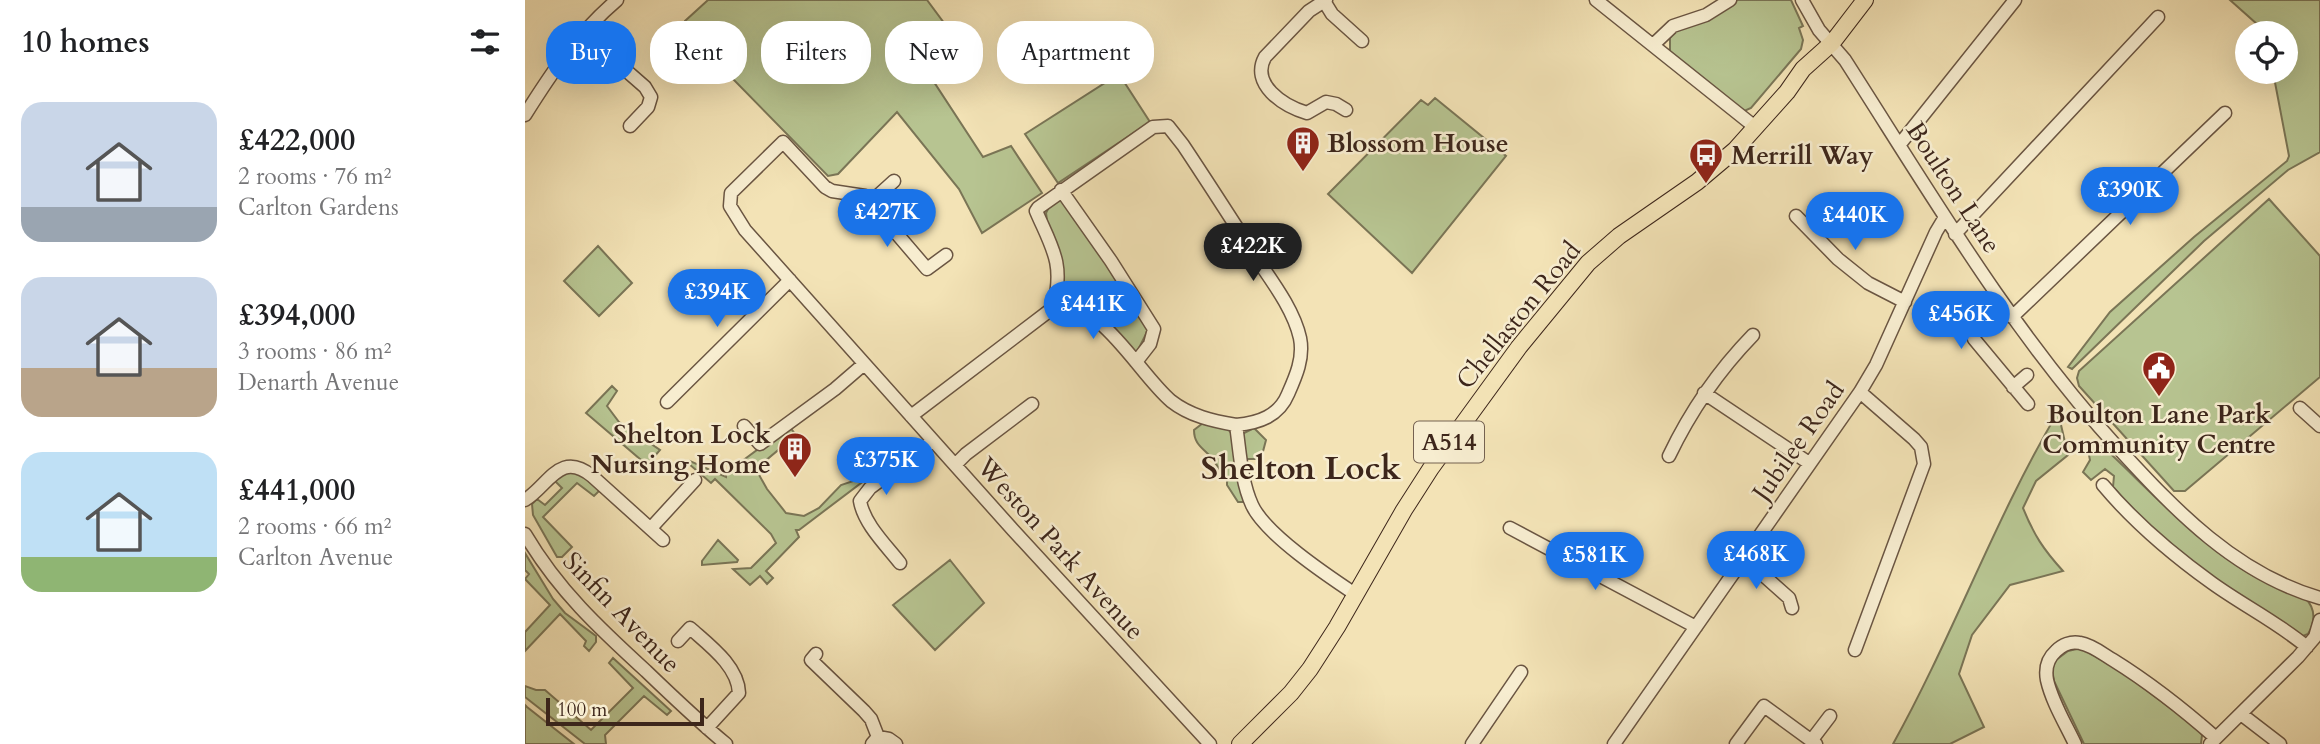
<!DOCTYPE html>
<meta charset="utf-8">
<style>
body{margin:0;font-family:Cardo,serif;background:#f2f2f2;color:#202124;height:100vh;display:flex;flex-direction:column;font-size:26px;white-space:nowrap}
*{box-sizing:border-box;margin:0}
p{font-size:23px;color:#757577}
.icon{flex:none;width:38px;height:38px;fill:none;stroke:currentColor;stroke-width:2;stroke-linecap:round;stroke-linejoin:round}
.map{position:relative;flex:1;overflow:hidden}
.sheet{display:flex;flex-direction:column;background:#fff;width:525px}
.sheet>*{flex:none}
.top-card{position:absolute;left:21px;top:21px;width:665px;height:63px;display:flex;gap:14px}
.buttons{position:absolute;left:1710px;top:21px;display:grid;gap:14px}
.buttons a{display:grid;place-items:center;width:63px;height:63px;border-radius:50%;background:#fff;box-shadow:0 7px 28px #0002;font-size:35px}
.scale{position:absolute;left:21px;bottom:18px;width:158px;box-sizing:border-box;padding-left:7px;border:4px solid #3d261b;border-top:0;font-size:19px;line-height:24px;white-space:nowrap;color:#3d261b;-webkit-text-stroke:5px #f7edd0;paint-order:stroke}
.price{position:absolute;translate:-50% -60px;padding:0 16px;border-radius:24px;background:#1a73e8;color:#fff;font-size:23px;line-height:46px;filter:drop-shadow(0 2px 4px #0008)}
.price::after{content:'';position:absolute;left:50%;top:42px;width:21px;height:16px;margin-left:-10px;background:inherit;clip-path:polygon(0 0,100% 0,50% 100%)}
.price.current{background:#222;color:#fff}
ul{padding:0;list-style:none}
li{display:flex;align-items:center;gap:21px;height:175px;padding:0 21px}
li span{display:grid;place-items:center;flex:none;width:196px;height:140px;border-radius:21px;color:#555}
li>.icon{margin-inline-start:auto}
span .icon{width:84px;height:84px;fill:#fffc;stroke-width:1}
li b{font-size:30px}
h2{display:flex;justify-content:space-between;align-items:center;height:84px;padding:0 21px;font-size:30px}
.chip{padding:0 24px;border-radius:28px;background:#fff;box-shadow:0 7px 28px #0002;font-size:24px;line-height:63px}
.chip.current{background:#1a73e8;color:#fff}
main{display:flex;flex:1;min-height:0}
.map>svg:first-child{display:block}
</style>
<main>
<section class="sheet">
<h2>10 homes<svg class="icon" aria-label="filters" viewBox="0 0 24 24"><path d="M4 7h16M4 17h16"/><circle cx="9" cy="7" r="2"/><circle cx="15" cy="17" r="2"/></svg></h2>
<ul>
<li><span style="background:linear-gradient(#c9d6e8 75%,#9aa5b1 0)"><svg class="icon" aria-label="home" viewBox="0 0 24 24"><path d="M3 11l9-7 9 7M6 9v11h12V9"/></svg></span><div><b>£422,000</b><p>2 rooms · 76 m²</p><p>Carlton Gardens</p></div></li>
<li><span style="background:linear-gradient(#c9d6e8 65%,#b9a48a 0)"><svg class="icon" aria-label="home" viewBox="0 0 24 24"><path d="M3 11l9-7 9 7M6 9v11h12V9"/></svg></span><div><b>£394,000</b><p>3 rooms · 86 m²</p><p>Denarth Avenue</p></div></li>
<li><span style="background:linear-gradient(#bfe0f5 75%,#8fb573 0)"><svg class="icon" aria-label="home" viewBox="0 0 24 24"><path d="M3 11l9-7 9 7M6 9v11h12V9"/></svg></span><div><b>£441,000</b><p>2 rooms · 66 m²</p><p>Carlton Avenue</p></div></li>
</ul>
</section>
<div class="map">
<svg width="1795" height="744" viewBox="0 0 1795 744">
<rect width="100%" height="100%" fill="#f3e3b6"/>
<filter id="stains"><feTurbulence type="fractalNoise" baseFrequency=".00286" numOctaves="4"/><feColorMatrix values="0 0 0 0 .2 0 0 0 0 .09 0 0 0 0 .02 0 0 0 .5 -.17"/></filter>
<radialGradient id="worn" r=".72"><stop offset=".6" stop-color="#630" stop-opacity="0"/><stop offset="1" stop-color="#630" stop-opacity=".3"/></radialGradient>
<!-- green -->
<path fill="#b7c491" stroke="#7a7556" stroke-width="2" d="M 183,0 L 402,0 L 439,50 L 409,82 L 458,157 L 486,146 L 517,193 L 457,233 L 434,189 L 372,112 L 313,174 L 303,176 L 161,31 L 160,21 Z
M 1211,0 L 1266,0 L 1278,26 L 1274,28 L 1278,40 L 1276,49 L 1226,108 L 1217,112 L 1145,53 L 1145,38 L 1149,32 Z
M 1705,0 L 1795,0 L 1795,152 L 1763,170 L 1679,241 L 1547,369 L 1543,367 L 1585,312 L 1669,237 L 1762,161 L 1764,156 L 1748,72 L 1760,72 L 1760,33 L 1739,33 L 1733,25 Z
M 594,74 L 625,122 L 533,183 L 500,134 Z
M 910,98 L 981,156 L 887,273 L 803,194 L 896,100 L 903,105 Z
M 537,198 L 622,326 L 623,330 L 612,352 L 609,352 L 558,305 L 541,295 L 538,287 L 536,256 L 523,228 L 521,213 L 525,205 Z
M 1744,199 L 1795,256 L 1795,377 L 1660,491 L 1649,491 L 1554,386 L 1552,378 L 1554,371 Z
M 73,246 L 107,283 L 74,316 L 39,281 Z
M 87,386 L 92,391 L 82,406 L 94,422 L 135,450 L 122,465 L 61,413 Z
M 1533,412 L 1543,455 L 1511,481 L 1498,508 C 1509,535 1518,549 1538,571 L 1485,585 L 1447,635 L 1434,674 L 1459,727 L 1425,744 L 1368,744 C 1428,636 1470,518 1533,412 Z
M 678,423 L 703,429 L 706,433 L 719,502 L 713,502 L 702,485 L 702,481 C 696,473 691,462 684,455 C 676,447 669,443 669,430 Z
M 264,426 L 271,435 L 239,462 L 233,473 L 242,489 L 261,513 L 279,516 L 294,508 L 316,485 L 331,480 L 336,483 L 274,530 L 271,530 L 274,537 L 241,571 L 248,578 L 242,584 L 235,576 L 225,585 L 208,569 L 226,568 L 251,543 L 246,534 L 190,479 L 186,483 L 164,464 L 165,461 L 201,477 L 201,473 Z
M 729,428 L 741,440 L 736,459 L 720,459 L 717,434 Z
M 1572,441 C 1622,487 1668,540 1727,575 C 1744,585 1763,592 1781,599 C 1791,609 1790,623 1783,634 L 1778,636 L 1765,628 C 1699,586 1640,547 1588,487 L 1589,476 L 1580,469 L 1566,480 L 1558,472 L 1565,460 L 1563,450 Z
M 46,471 L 60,475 L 76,489 L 69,496 L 52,483 L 18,517 L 47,547 L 37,557 L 32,557 L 8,515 L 7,504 L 12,499 L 20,505 L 37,488 L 29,480 L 37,474 Z
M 193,540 L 213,560 L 212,562 L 177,565 L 177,561 Z
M 0,553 L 28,599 L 40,613 L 71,636 L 71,642 L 64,651 L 59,646 L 61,641 L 35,614 L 0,651 L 0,632 L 25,605 L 0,579 L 4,574 L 0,570 Z
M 425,560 L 459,603 L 410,650 L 368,605 Z
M 1556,648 L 1597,672 L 1672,728 L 1677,735 L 1676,744 L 1559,744 L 1529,681 L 1527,669 L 1531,660 L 1543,651 Z
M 88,658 L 146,711 L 142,715 L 119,696 L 80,735 L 81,744 L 60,744 L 0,697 L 0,686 L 11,690 L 20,690 L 66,730 L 108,688 L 84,663 Z
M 0,705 L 2,707 L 49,744 L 0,744 Z"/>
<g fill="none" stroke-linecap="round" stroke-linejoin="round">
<!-- minor casing -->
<g stroke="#6a5542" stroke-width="15">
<path id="minor" d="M 801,0 L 784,11 L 740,57 C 725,84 758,106 782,113 L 801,102 L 811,104 L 821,110
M 1071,0 L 1230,127
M 1277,0 L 1294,30 L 1320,60 C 1406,194 1486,331 1594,449 C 1651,511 1711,574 1795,598
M 799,1 L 807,14 L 837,41
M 57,32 L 120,87 L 126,97 L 123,107 L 105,126
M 1128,45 L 1148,26 L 1181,15 L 1205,0
M 0,115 C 27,72 53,33 92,0
M 1375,144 L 1490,0
M 536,190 L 586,261 L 629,329 L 625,344 L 611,362
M 347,201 L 369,181
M 1271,216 L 1313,259 L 1343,283 L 1380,302
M 1430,234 L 1633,17
M 421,255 L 402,269 L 355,214 L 347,201 L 340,196 L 307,191 L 300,187 L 258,142 L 206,193 L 205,206 L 220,230 L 488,530 L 685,744
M 1477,303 C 1459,311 1445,317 1449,339 L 1503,404
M 1487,317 L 1700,113
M 1488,387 L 1502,375
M 1179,393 L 1284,463
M 142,402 L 265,280
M 1775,408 L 1795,426
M 386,416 L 524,311 L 529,304
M 711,425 C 734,423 754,416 763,394 C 771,376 779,358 775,338 C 769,311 749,284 734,262 C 709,223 684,184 658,145 L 643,126 L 628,127 L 513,208 L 511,211 C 527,248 539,263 529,304 C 577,301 613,373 646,401 C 665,416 688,421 711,425 C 715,452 716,481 727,505 C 740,534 803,576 830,594
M 219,426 L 235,444 L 310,389 L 339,364
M 1144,456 C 1166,410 1193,371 1228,335
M 430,465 L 441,454 L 507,404
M 1578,485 C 1609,522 1648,555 1687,583 C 1719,606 1752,622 1782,647
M 0,500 C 24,485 35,450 67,476 L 138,540
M 126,528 L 170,480
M 985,528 L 1171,627
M 0,534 C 33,590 74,628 121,671 C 147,696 173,721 201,744
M 1219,558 L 1264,598 L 1267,608
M 375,563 C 361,545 339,524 335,501 L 345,488 L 408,441
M 153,641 L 165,628 C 184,645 213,666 214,693 L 182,728
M 1330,650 L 1399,464 L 1396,447 L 1389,439 L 1335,392
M 291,654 L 286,660 L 339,711 L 346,719 L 353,737 L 347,744
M 1716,714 L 1755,744
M 353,737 L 364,739 L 371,744
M 1286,741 L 1305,716
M 947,744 L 996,672
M 1089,744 L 1335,392 L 1351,365 L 1411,232 L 1420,217
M 1211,744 L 1239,706 L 1291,744
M 1550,744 C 1540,723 1527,702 1522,680 C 1520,669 1522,659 1531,651 C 1537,645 1546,641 1555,643 C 1567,645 1578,654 1588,660 C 1625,683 1658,709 1691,738
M 1685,744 L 1773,657 L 1790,637 L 1795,620"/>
</g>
<!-- major casing -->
<g stroke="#3d261b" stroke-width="18">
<path id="major" d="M 715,744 L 766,693 L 785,669 L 812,627 L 879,510 L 906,468 L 994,347 L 1063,263 L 1094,236 L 1172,182 L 1210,150 L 1262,92 L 1278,69 L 1307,43 L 1340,0"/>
</g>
<!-- minor -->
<use href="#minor" stroke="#f7edd0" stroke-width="12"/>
<!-- major -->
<use href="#major" stroke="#f3e3b6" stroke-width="16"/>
</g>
<!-- icons -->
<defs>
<g id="building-pin" transform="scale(1.75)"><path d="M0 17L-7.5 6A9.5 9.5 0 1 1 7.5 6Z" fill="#8f2418" stroke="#f7edd0"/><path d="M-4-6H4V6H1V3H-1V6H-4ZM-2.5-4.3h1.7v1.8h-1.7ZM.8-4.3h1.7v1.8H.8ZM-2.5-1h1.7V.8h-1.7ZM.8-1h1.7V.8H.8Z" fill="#fff"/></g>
<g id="bus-pin" transform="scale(1.75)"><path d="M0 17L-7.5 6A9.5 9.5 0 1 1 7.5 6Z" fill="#8f2418" stroke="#f7edd0"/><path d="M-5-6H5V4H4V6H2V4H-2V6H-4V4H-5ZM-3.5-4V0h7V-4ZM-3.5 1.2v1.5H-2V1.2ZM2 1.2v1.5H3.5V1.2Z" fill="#fff"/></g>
<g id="civic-pin" transform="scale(1.75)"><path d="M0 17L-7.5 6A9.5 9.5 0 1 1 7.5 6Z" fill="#8f2418" stroke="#f7edd0"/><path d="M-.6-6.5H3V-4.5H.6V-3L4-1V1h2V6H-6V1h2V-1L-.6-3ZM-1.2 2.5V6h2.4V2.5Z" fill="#fff"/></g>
</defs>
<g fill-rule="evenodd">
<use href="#building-pin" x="778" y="143"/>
<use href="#bus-pin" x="1181" y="155"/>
<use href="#civic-pin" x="1634" y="368"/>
<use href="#building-pin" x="270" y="449"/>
</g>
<g text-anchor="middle" stroke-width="5" stroke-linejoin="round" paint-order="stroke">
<!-- shield labels -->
<rect fill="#f7edd0" stroke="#756251" stroke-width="2" x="889" y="421.5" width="70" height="41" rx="5"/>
<g font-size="24" font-weight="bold" fill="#3d261b">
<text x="924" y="450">A514</text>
</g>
<!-- poi labels -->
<g font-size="26" font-weight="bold" fill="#3d261b" stroke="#f7edd0" text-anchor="start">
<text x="802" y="152">Blossom House</text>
<text x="1206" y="164">Merrill Way</text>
<text x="1634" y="423" text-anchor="middle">Boulton Lane Park<tspan x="1634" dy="30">Community Centre</tspan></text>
<text x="246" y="443" text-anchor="end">Shelton Lock<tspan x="246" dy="30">Nursing Home</tspan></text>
</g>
<!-- street labels -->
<g font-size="26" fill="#3d261b" stroke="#f7edd0">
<text transform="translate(1429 187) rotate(57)" y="9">Boulton Lane</text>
<text transform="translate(993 315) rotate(-51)" y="9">Chellaston Road</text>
<text transform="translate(1273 441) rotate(-55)" y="9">Jubilee Road</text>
<text transform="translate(536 548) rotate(48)" y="9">Weston Park Avenue</text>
<text transform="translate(97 612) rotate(46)" y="9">Sinfin Avenue</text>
</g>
<!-- district labels -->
<g font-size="33" font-weight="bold" fill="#3d261b" stroke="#f7edd0">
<text x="776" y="479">Shelton Lock</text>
</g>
</g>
<rect width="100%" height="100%" filter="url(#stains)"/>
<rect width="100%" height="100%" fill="url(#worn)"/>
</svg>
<div class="buttons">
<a><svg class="icon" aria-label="locate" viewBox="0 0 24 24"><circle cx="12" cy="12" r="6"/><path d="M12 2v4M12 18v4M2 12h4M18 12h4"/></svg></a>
</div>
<div class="scale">100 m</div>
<b class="price" style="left:1605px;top:227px">£390K</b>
<b class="price" style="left:362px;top:249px">£427K</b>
<b class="price" style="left:1330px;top:252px">£440K</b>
<b class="price current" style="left:728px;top:283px">£422K</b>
<b class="price" style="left:192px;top:329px">£394K</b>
<b class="price" style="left:568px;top:341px">£441K</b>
<b class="price" style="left:1436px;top:351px">£456K</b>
<b class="price" style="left:361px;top:497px">£375K</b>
<b class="price" style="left:1231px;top:591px">£468K</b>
<b class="price" style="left:1070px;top:592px">£581K</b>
<div class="top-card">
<a class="chip current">Buy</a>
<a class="chip">Rent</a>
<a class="chip">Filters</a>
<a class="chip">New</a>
<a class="chip">Apartment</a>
</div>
</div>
</main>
